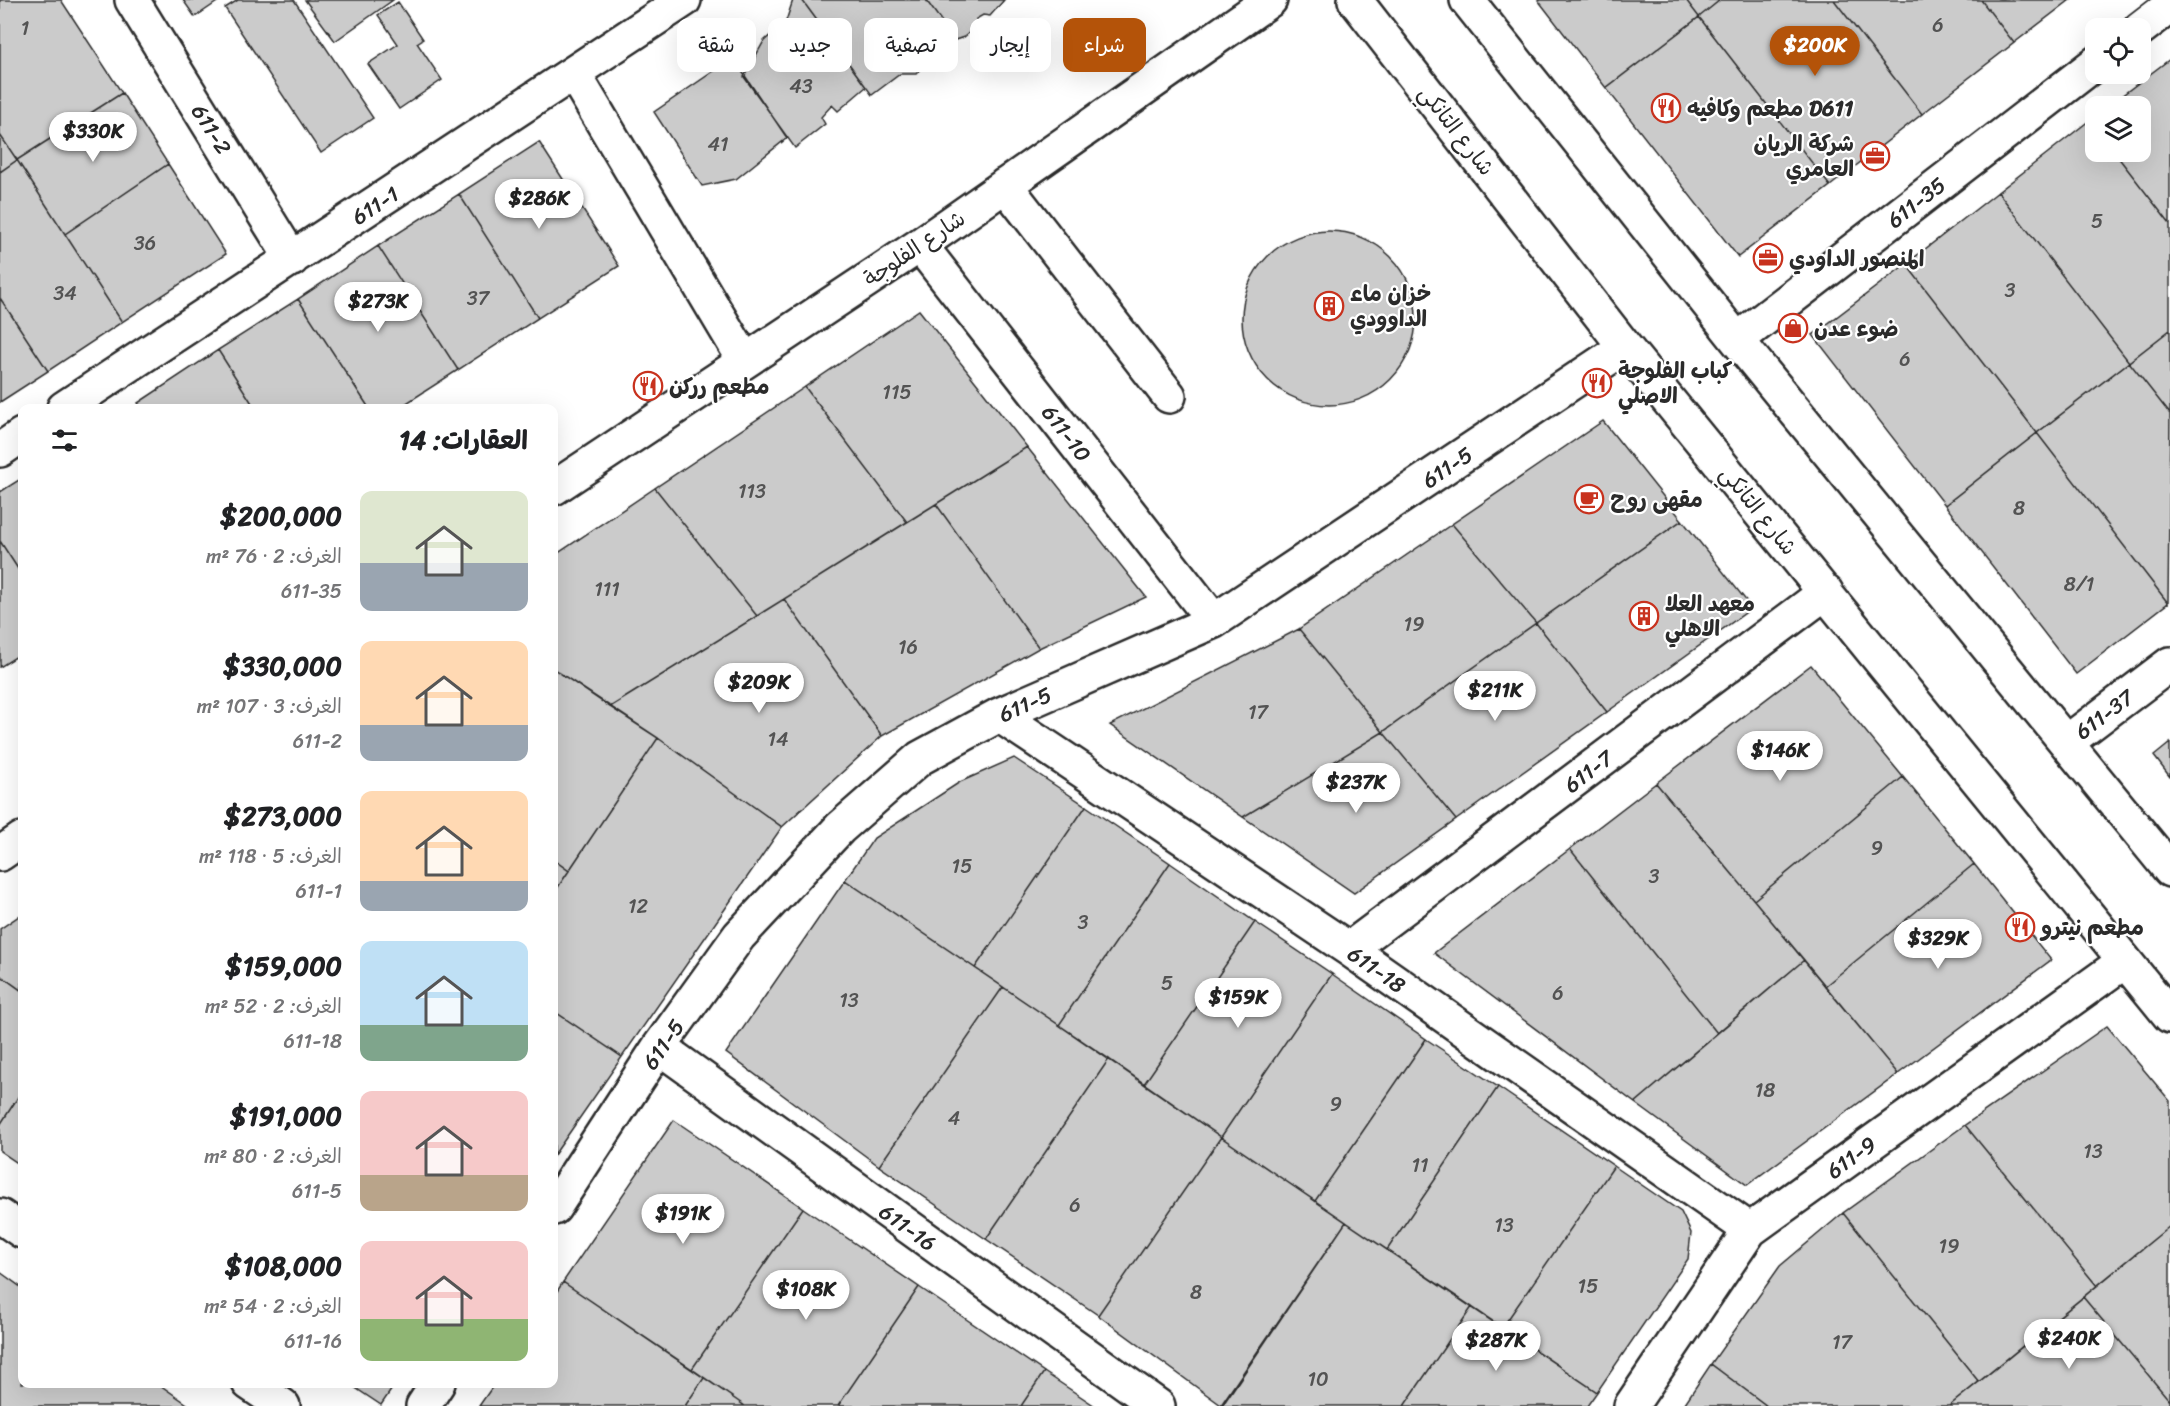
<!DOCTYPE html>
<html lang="ar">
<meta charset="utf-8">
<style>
body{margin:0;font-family:Sriracha,"Playpen Sans Arabic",sans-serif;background:#f2f2f2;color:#202124;direction:rtl;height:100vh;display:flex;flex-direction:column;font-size:22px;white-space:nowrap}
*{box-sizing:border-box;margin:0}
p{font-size:20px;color:#757577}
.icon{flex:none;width:33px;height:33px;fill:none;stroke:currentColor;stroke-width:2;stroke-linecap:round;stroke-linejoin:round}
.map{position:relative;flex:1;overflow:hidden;direction:ltr}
.panel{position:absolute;left:18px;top:404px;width:540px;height:984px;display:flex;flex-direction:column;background:#fff;border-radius:12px;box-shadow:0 6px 24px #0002;direction:rtl}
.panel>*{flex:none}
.banner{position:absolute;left:576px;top:18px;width:570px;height:54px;direction:rtl;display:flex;gap:12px}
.tools{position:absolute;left:2085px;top:18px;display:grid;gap:12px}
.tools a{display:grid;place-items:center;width:66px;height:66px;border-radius:12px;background:#fff;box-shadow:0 6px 24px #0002;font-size:30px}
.price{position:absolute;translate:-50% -51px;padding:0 14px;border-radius:21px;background:#fff;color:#222;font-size:20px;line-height:39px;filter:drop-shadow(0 2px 3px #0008)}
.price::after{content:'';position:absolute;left:50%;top:36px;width:18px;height:14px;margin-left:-9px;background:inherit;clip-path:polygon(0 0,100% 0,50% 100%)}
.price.active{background:#b45309;color:#fff}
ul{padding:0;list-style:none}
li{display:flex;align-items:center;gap:18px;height:150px;padding:0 30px}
li span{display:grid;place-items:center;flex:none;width:168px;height:120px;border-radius:12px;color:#555}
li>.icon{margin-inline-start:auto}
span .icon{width:72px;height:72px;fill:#fffc;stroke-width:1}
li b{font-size:26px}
h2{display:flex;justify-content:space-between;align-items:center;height:72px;padding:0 30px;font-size:26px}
.pill{padding:0 21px;border-radius:12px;background:#fff;box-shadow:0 6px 24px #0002;font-size:21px;line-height:54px}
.pill.active{background:#b45309;color:#fff}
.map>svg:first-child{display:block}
</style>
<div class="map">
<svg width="2170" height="1406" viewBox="0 0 2170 1406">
<rect width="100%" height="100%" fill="#fff"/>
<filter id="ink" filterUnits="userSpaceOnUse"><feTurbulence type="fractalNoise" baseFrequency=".0167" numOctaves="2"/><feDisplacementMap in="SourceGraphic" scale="12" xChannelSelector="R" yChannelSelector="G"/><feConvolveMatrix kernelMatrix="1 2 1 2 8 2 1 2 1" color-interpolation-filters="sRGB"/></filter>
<g filter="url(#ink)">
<!-- building -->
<path fill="#cbcbcb" stroke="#2b2b2b" stroke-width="1.5" d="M 0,0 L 61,0 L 122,93 L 17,160 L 0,135 Z
M 183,0 L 220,0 L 195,17 Z
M 238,0 L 294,0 L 373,118 L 321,153 L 225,8 Z
M 305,0 L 393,0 L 335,41 Z
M 793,0 L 802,0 L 866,87 L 838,111 L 832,105 L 821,117 L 825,124 L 795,148 L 744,77 L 764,41 L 786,21 Z
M 802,0 L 926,0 L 955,40 L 939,57 L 925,58 L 925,65 L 916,74 L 900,74 L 872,95 Z
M 926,0 L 1004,0 L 990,16 L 983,15 L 976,19 L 979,24 L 964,37 L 955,40 Z
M 1538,0 L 1686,0 L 1699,17 L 1606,88 Z
M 1686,0 L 1720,0 L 1699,17 Z
M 1720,0 L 1834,0 L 1922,114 L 1830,186 L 1699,17 Z
M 1834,0 L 1981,0 L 2014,43 L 1922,114 Z
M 1981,0 L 2070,0 L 2014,43 Z
M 398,2 L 423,39 L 417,43 L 442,80 L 399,109 L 368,64 L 398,44 L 378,15 Z
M 1699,17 L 1830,186 L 1738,257 L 1606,88 Z
M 733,58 L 787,138 L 736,179 L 702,186 L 654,112 Z
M 2170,59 L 2170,224 L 2114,152 L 2140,152 L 2140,106 L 2108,106 Z
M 122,93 L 168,164 L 65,234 L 17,160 Z
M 2090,120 L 2096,127 L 2096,152 L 2114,152 L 2170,224 L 2170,330 L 2129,362 L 1998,192 Z
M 0,135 L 17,160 L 0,172 Z
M 539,142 L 619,266 L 538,318 L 459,194 Z
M 17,160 L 122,322 L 48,371 L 0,298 L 0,172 Z
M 168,164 L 226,254 L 122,322 L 65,234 Z
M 1998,192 L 2129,362 L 2037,433 L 1906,264 Z
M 459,194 L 538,318 L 458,370 L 378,246 Z
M1242 318a87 87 0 1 1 174 0a87 87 0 1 1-174 0Z
M 378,246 L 458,370 L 399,408 L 369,408 L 298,299 Z
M 1906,264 L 2037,433 L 1945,505 L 1813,335 Z
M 0,298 L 48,371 L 0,402 Z
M 298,299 L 369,408 L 255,408 L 218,350 Z
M 919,310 L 1027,447 L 907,522 L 805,387 Z
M 2170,330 L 2170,414 L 2129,362 Z
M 218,350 L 255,408 L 142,408 L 138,403 Z
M 2129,362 L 2170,414 L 2168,603 L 2037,433 Z
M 805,387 L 907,522 L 757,616 L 655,488 Z
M 1603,421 L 1682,520 L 1536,623 L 1452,524 Z
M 2037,433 L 2168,603 L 2076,674 L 1945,505 Z
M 1027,447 L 1146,597 L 1039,648 L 936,504 Z
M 22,478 L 22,575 L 0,541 L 0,492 Z
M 655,488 L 757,616 L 610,707 L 554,669 L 554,556 Z
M 936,504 L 1039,648 L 882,736 L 784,599 Z
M 1682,520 L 1752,608 L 1607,712 L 1536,623 Z
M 1452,524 L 1536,623 L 1383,732 L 1299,629 Z
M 0,541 L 22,575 L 22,653 L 0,667 Z
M 784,599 L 882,736 L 782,827 L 658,738 L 610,707 Z
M 1536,623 L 1607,712 L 1456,820 L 1383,732 Z
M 1299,629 L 1383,732 L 1243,817 L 1110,725 Z
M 1811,665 L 1903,777 L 1754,900 L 1656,783 Z
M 554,669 L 658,738 L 569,871 L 554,860 Z
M 1383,732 L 1456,820 L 1354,893 L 1243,817 Z
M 658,738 L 782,827 L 622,1057 L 554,1011 L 554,893 Z
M 2170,743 L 2170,777 L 2154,756 Z
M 1014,758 L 1086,806 L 975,968 L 845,880 L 874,838 L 960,782 Z
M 1903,777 L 1974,864 L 1825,986 L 1754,900 Z
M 1656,783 L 1804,960 L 1717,1033 L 1570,849 Z
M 1086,806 L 1170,863 L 1059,1025 L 975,968 Z
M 1570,849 L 1717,1033 L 1635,1103 L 1434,953 Z
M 554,860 L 569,871 L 554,893 Z
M 1170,863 L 1255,922 L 1144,1084 L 1059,1025 Z
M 1974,864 L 2051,960 L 1898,1074 L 1825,986 Z
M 845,880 L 1003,987 L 879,1166 L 726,1053 Z
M 22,914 L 22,991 L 0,975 L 0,929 Z
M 1255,922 L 1332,974 L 1221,1137 L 1144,1084 Z
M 1804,960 L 1898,1074 L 1747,1185 L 1635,1103 Z
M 1332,974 L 1426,1039 L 1315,1201 L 1221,1137 Z
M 0,975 L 22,991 L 22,1091 L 0,1125 Z
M 1003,987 L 1109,1059 L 986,1239 L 879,1166 Z
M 554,1011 L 622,1057 L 554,1155 Z
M 2107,1026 L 2170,1101 L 2170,1226 L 2097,1286 L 1965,1125 Z
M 1426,1039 L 1498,1087 L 1387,1250 L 1315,1201 Z
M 1109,1059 L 1221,1137 L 1098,1315 L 986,1239 Z
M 1498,1087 L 1614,1166 L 1502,1328 L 1387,1250 Z
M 22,1091 L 22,1166 L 0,1151 L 0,1125 Z
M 674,1120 L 803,1208 L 692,1369 L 563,1282 Z
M 1965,1125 L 2097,1286 L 1979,1382 L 1843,1213 Z
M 1221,1137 L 1346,1222 L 1221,1405 L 1098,1315 Z
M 1614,1166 L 1681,1212 L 1691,1233 L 1688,1259 L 1597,1392 L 1502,1328 Z
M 803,1208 L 919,1287 L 838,1406 L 745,1406 L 692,1369 Z
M 1843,1213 L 1979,1382 L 1949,1406 L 1767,1406 L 1711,1364 L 1780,1266 Z
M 1346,1222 L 1472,1307 L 1404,1406 L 1222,1406 Z
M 2170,1226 L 2170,1401 L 2083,1297 Z
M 0,1272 L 22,1288 L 22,1383 L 157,1383 L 190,1406 L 0,1406 Z
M 563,1282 L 704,1378 L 685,1406 L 479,1406 L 495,1383 L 554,1383 L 554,1296 Z
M 919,1287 L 1044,1372 L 1021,1406 L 838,1406 Z
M 2083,1297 L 2170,1401 L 2170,1406 L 1949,1406 Z
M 1472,1307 L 1597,1392 L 1587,1406 L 1404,1406 Z
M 1711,1364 L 1767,1406 L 1683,1406 Z
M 1044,1372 L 1095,1406 L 1021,1406 Z
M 704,1378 L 745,1406 L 685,1406 Z
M 348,1383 L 396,1383 L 381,1405 Z"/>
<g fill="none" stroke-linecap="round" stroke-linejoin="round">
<!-- minor casing -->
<g stroke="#2b2b2b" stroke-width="38">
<path id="minor" d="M 132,0 L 292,259
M 1355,0 L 1625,347 L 2170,1016
M 1467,0 L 1737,340 L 2170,870
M 2140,29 L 2170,6
M 574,74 L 745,361
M 1005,185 L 1169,396
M 920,245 L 1214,621
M 1737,340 L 2096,63
M 64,408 L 684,0
M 0,450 L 22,435
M 554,488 L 920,245 L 1270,0
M 999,715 L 1349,949 L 1750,1230
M 2067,742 L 2170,664
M 0,854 L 22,839
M 1349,949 L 1826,592
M 659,1047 L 1158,1406
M 554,1208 L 659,1047 L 739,936 L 840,828 L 920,758 L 999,715 L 1214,621 L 1625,347
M 0,1216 L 22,1231
M 249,1383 L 283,1406
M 423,1406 L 438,1383
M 1631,1406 L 1750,1230 L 2125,961"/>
</g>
<!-- minor -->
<use href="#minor" stroke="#fff" stroke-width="33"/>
</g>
</g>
<!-- icons -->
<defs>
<g id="restaurant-ring" transform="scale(1.5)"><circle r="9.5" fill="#fff" stroke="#c8321e" stroke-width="1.5"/><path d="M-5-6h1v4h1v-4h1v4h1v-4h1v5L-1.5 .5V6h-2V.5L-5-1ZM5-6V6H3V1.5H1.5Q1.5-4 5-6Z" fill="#c8321e"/></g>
<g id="office-ring" transform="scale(1.5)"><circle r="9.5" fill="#fff" stroke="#c8321e" stroke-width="1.5"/><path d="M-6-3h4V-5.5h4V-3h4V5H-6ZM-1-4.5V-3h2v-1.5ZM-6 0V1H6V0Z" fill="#c8321e"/></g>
<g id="building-ring" transform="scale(1.5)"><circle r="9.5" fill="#fff" stroke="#c8321e" stroke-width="1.5"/><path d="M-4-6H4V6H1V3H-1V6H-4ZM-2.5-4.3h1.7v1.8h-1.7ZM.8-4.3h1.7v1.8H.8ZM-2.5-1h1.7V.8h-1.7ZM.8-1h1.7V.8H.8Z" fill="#c8321e"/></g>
<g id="shop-ring" transform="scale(1.5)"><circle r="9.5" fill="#fff" stroke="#c8321e" stroke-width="1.5"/><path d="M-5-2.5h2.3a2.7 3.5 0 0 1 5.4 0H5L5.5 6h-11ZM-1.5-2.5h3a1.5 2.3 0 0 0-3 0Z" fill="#c8321e"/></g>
<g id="cafe-ring" transform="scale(1.5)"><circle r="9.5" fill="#fff" stroke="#c8321e" stroke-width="1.5"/><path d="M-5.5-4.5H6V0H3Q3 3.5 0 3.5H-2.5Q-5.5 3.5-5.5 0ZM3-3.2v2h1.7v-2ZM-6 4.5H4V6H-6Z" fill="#c8321e"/></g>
</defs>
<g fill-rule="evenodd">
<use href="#restaurant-ring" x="1666" y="108"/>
<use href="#office-ring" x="1875" y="156"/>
<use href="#office-ring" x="1768" y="258"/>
<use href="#building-ring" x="1329" y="306"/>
<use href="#shop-ring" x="1793" y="328"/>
<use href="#restaurant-ring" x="1597" y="383"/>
<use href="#restaurant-ring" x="648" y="386"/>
<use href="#cafe-ring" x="1589" y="499"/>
<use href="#building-ring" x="1644" y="616"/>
<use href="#restaurant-ring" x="2020" y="927"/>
</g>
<g text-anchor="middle" stroke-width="4.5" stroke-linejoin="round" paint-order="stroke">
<!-- number labels -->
<g font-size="20" fill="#535353">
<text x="1938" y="32">6</text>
<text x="25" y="35">1</text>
<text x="801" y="93">43</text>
<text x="718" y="151">41</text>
<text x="2097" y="228">5</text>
<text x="145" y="250">36</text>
<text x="2010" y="297">3</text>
<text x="65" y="300">34</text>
<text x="478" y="305">37</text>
<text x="1905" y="366">6</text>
<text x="897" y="399">115</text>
<text x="752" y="498">113</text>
<text x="2019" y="515">8</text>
<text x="2079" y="591">8/1</text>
<text x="607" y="596">111</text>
<text x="1414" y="631">19</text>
<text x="908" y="654">16</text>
<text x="1258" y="719">17</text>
<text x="778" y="746">14</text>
<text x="1877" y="855">9</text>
<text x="962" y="873">15</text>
<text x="1654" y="883">3</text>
<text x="638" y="913">12</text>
<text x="1083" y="929">3</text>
<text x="1167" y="990">5</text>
<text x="1558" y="1000">6</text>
<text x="849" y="1007">13</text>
<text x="1765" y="1097">18</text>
<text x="1336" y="1111">9</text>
<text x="954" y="1125">4</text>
<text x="2093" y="1158">13</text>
<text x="1420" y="1172">11</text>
<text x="1075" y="1212">6</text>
<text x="1504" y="1232">13</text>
<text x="1949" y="1253">19</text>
<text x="1588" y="1293">15</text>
<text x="1196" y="1299">8</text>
<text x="1842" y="1349">17</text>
<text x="1318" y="1386">10</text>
</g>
<!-- poi labels -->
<g font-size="22" font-weight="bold" fill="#2b2b2b" stroke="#fff" text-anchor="start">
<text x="1687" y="116">مطعم وكافيه D611</text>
<text x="1854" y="151" text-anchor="end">شركة الريان<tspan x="1854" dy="25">العامري</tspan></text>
<text x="1789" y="266">المنصور الداودي</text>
<text x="1350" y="301">خزان ماء<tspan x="1350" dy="25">الداوودي</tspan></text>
<text x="1814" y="336">ضوء عدن</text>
<text x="1618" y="378">كباب الفلوجة<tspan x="1618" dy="25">الاصلي</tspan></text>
<text x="669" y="394">مطعم رركن</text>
<text x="1610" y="507">مقهى روح</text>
<text x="1665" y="611">معهد العلا<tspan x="1665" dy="25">الاهلي</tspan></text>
<text x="2041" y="935">مطعم نيترو</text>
</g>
<!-- street labels -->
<g font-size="22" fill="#2b2b2b" stroke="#fff">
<text transform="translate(212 129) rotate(58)" y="8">611-2</text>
<text transform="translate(1457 130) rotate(52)" y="8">شارع التانكي</text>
<text transform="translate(1916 202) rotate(-38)" y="8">611-35</text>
<text transform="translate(375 205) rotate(-33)" y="8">611-1</text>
<text transform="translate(914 248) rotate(-34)" y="8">شارع الفلوجة</text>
<text transform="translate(1067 433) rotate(52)" y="8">611-10</text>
<text transform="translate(1447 467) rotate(-34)" y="8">611-5</text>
<text transform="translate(1759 510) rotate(51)" y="8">شارع التانكي</text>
<text transform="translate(1025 704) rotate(-24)" y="8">611-5</text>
<text transform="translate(2104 714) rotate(-37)" y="8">611-37</text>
<text transform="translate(1588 771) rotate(-37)" y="8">611-7</text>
<text transform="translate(1377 969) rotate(35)" y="8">611-18</text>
<text transform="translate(663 1044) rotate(-55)" y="8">611-5</text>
<text transform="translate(1851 1157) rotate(-36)" y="8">611-9</text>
<text transform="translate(908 1227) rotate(36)" y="8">611-16</text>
</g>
</g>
</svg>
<div class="tools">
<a><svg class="icon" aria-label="locate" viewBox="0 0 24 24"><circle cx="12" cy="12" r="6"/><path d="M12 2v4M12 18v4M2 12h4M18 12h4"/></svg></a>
<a><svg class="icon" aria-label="layers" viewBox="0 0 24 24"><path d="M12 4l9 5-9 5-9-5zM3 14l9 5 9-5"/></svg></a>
</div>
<b class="price active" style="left:1815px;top:77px">$200K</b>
<b class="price" style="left:93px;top:163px">$330K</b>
<b class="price" style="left:539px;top:230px">$286K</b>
<b class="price" style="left:378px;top:333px">$273K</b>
<b class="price" style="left:759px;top:714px">$209K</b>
<b class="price" style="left:1495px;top:722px">$211K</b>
<b class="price" style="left:1780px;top:782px">$146K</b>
<b class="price" style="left:1356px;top:814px">$237K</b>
<b class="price" style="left:1938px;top:970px">$329K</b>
<b class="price" style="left:1238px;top:1029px">$159K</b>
<b class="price" style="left:683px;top:1245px">$191K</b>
<b class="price" style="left:806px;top:1321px">$108K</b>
<b class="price" style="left:2069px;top:1370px">$240K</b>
<b class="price" style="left:1496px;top:1372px">$287K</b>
<div class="banner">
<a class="pill active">شراء</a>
<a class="pill">إيجار</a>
<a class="pill">تصفية</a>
<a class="pill">جديد</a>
<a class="pill">شقة</a>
</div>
<section class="panel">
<h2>العقارات: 14<svg class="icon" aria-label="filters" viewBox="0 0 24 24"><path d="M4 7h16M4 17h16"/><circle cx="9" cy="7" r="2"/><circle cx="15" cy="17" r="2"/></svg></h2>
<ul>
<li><span style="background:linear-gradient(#dfe7d0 60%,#9aa5b1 0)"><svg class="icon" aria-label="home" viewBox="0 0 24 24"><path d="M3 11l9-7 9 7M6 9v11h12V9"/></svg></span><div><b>$200,000</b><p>الغرف: 2 · 76 m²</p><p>611-35</p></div></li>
<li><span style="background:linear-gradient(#ffd9b3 70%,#9aa5b1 0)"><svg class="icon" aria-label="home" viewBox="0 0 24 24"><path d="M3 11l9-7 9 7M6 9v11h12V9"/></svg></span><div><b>$330,000</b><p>الغرف: 3 · 107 m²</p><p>611-2</p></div></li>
<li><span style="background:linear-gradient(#ffd9b3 75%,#9aa5b1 0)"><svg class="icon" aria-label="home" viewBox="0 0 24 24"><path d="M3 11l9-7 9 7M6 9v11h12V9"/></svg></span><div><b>$273,000</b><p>الغرف: 5 · 118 m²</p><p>611-1</p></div></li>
<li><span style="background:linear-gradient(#bfe0f5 70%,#7fa58c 0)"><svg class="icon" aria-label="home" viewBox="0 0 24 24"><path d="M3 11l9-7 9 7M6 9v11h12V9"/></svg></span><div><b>$159,000</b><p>الغرف: 2 · 52 m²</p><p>611-18</p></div></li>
<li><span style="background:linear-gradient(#f6c9c9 70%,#b9a48a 0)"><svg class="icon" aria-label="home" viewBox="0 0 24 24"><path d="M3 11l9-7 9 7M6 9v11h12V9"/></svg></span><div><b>$191,000</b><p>الغرف: 2 · 80 m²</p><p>611-5</p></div></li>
<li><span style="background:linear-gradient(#f6c9c9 65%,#8fb573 0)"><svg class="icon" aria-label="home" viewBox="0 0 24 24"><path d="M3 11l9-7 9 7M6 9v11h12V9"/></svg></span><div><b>$108,000</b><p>الغرف: 2 · 54 m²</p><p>611-16</p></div></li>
</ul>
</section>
</div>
